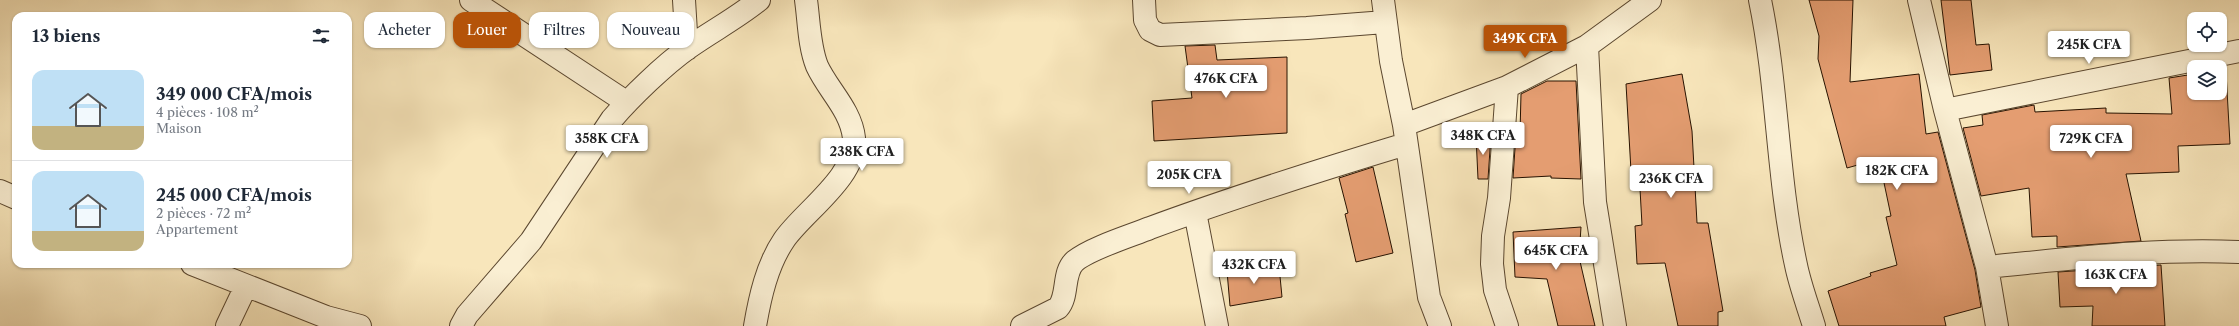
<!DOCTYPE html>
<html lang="fr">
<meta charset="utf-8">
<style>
body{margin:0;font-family:"Libre Caslon Text",serif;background:#f6f6f7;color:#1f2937;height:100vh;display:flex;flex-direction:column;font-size:15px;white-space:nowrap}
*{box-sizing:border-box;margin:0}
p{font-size:13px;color:#747a83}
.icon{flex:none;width:22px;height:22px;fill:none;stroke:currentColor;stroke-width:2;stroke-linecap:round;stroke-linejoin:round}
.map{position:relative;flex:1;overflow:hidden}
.panel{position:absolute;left:12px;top:12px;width:340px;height:256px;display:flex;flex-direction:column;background:#fff;border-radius:12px;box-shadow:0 1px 3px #0004}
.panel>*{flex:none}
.banner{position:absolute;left:364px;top:12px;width:380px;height:36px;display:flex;gap:8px}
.buttons{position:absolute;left:2187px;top:12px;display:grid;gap:8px}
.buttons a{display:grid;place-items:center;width:40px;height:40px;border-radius:8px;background:#fff;box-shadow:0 1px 3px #0004;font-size:20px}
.price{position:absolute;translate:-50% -34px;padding:0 9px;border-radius:4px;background:#fff;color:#222;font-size:13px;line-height:26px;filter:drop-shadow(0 1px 2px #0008)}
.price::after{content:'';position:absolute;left:50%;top:24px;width:12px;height:9px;margin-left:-6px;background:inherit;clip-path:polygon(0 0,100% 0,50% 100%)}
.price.on{background:#b45309;color:#fff}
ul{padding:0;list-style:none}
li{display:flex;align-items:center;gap:12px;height:100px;padding:0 20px}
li+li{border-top:1px solid #e0e1e3}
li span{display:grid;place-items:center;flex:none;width:112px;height:80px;border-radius:12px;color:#555}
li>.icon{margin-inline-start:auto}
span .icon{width:48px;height:48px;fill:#fffc;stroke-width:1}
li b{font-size:17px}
h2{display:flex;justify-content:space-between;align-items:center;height:48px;padding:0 20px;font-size:17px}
.tag{padding:0 14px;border-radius:12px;background:#fff;box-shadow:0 1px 3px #0004;font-size:14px;line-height:36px}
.tag.on{background:#b45309;color:#fff}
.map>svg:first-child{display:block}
</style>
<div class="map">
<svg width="2239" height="326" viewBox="0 0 2239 326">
<rect width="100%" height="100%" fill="#f8e6bb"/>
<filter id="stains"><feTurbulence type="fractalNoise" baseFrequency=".005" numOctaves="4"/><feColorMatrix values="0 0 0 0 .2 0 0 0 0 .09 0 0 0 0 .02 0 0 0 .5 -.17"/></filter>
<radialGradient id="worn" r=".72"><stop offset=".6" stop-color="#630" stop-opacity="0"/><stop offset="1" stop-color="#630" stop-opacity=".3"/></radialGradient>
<!-- building -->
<path fill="#e49d71" stroke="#271200" d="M 1809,0 L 1853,0 L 1850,82 L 1919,74 L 1926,134 L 1938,132 L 1975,270 L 1981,307 L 1944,317 L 1946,326 L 1839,326 L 1828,291 L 1871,276 L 1870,273 L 1897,265 L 1886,217 L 1891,216 L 1879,159 L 1847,168 L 1818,59 L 1819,36 Z
M 1941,0 L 1971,0 L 1976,45 L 1989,44 L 1992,70 L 1950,75 Z
M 1215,45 L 1217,60 L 1287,57 L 1287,133 L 1154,141 L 1152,101 L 1192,98 L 1185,46 Z
M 2220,72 L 2226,72 L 2230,144 L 2178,146 L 2179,172 L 2126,174 L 2141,241 L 2057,247 L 2057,236 L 2032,237 L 2029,188 L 1981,196 L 1963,128 L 1983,125 L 1982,115 L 2034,105 L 2035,112 L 2106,108 L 2106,113 L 2172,114 L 2169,78 L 2194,74 L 2194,93 L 2220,93 Z
M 1682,74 L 1692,131 L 1697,223 L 1708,223 L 1723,311 L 1718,312 L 1718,326 L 1678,326 L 1665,263 L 1637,264 L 1635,226 L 1642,225 L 1639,171 L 1631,171 L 1626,84 Z
M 1547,81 L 1576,81 L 1581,179 L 1551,178 L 1551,176 L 1513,178 L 1516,133 L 1520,133 L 1521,94 Z
M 1491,135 L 1488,179 L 1478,179 L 1476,136 Z
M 1373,167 L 1393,253 L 1356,262 L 1345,214 L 1348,213 L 1339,178 Z
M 1581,227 L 1579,257 L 1595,326 L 1558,326 L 1547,279 L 1515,277 L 1513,232 Z
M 2161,265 L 2165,326 L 2092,326 L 2093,306 L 2060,307 L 2058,272 Z
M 1279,266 L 1282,297 L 1230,306 L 1227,271 Z"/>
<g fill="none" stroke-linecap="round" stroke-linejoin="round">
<!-- street casing -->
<g stroke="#5b472f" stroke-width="24">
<path id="street" d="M 471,0 L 626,102
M 684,0 L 687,49
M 1144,0 L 1145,20 L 1150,30 L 1160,35 L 1307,28 L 1385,22
M 1383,0 L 1391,61 L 1404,125 L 1429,297 L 1440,326
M 1760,0 C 1778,87 1777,178 1796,265 C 1800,285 1808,306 1814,326
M 1919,0 L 1945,110 L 1987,267 L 1997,326
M 1587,46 L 1595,202 L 1615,326
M 1945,110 L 2239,51
M 1404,125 L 1507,87 L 1587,46 L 1650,0
M 0,191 L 16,198
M 1195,212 L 1217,326
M 192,264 L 326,317 L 360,326
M 1987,267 C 2070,259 2155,248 2239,252
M 227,326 L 246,286
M 461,326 L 467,315 L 531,241 L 612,119 C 631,97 664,65 688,48 C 712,31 737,18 759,0
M 755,326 C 760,297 767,265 784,240 C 803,212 858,176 854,138 C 851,110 828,90 817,66 C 809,46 809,21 806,0
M 1022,326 L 1058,308 C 1069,296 1062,272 1075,261 C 1091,248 1130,236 1150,228 C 1234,197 1320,170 1406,144
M 1507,326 L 1495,290 L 1492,264 L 1493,236 L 1499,198 L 1507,87"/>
</g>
<!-- street -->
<use href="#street" stroke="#faefd3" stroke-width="22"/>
</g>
<rect width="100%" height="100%" filter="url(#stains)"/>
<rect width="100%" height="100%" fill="url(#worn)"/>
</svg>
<div class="buttons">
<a><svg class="icon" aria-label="locate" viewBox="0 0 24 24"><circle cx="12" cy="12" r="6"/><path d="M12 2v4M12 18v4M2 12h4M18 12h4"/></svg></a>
<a><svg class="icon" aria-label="layers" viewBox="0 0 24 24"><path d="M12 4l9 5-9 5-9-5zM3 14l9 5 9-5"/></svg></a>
</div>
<b class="price on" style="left:1525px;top:59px">349K CFA</b>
<b class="price" style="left:2089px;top:65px">245K CFA</b>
<b class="price" style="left:1226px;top:99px">476K CFA</b>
<b class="price" style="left:1483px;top:156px">348K CFA</b>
<b class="price" style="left:607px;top:159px">358K CFA</b>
<b class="price" style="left:2091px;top:159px">729K CFA</b>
<b class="price" style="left:862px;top:172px">238K CFA</b>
<b class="price" style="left:1897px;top:191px">182K CFA</b>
<b class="price" style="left:1189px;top:195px">205K CFA</b>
<b class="price" style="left:1671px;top:199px">236K CFA</b>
<b class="price" style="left:1556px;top:271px">645K CFA</b>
<b class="price" style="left:1254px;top:285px">432K CFA</b>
<b class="price" style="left:2116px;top:295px">163K CFA</b>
<div class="banner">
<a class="tag">Acheter</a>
<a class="tag on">Louer</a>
<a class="tag">Filtres</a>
<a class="tag">Nouveau</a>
</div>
<section class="panel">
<h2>13 biens<svg class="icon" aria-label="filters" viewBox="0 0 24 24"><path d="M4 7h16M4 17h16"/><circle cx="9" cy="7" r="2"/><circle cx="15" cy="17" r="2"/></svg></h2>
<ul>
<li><span style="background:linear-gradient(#bfe0f5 70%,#c2b280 0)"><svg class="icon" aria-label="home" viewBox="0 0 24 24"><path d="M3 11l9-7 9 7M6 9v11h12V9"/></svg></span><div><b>349 000 CFA/mois</b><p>4 pièces · 108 m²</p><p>Maison</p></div></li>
<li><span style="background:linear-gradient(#bfe0f5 75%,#c2b280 0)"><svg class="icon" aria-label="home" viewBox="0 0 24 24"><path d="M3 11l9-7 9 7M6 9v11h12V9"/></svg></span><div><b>245 000 CFA/mois</b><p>2 pièces · 72 m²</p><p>Appartement</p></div></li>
</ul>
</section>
</div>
